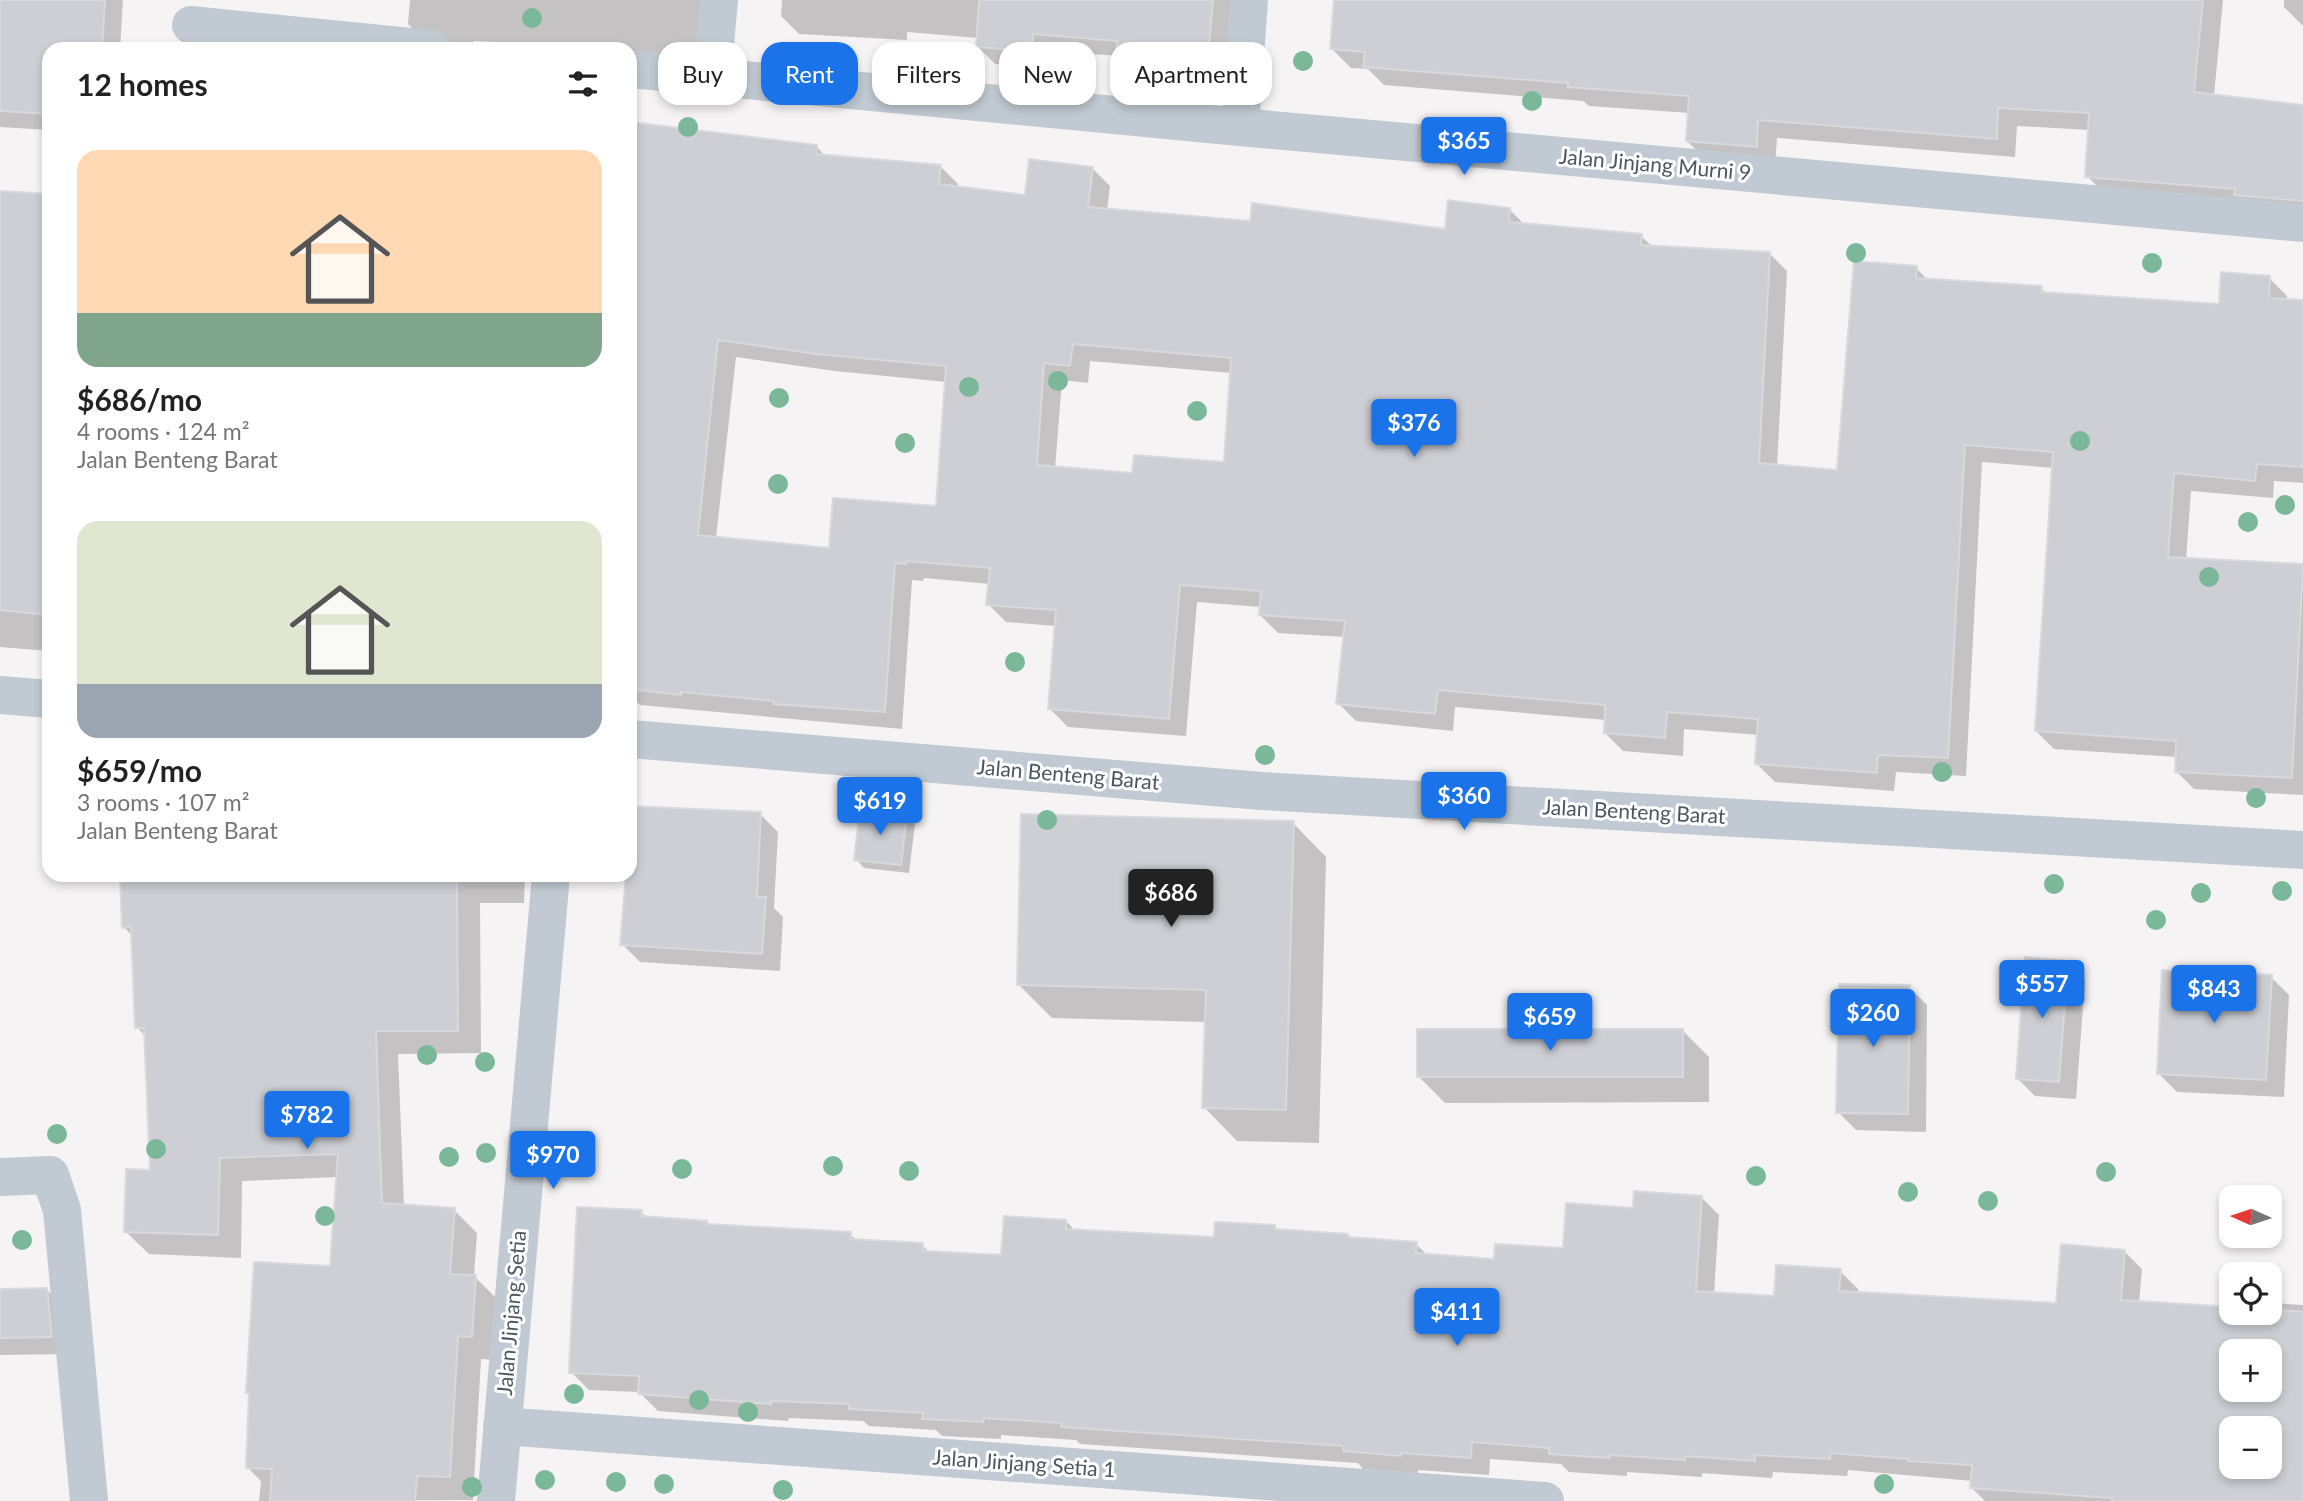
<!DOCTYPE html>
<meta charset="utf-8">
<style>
body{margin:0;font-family:Lato,sans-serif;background:#f6f6f6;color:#222;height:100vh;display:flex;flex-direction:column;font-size:26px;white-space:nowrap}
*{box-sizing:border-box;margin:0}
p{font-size:23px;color:#767676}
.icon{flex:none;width:38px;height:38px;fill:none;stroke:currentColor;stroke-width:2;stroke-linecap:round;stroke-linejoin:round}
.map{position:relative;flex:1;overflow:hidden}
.details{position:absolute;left:42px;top:42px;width:595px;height:840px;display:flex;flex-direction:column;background:#fff;border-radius:21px;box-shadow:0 4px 10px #0003}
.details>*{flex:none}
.guide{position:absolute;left:658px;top:42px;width:665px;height:63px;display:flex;gap:14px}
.needle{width:46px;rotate:273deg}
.fabs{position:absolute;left:2219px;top:1185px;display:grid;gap:14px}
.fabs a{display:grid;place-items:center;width:63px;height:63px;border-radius:14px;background:#fff;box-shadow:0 4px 10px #0003;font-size:35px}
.price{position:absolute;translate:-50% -60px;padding:0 16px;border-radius:7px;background:#1a73e8;color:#fff;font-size:23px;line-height:46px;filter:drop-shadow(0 2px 4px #0008)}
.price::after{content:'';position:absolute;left:50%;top:42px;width:21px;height:16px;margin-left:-10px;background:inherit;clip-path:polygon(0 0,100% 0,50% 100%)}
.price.current{background:#222;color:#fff}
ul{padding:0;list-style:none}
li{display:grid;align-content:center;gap:14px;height:371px;padding:0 35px}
li span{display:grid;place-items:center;height:217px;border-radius:21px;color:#555}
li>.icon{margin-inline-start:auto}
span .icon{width:126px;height:126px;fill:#fffc;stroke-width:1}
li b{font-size:30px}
h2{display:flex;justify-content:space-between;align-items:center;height:84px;padding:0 35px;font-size:30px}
.tag{padding:0 24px;border-radius:21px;background:#fff;box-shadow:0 4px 10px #0003;font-size:24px;line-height:63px}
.tag.current{background:#1a73e8;color:#fff}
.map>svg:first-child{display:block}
</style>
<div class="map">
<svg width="2303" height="1501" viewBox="0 0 2303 1501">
<rect width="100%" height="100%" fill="#f5f3f3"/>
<!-- shadow -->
<path fill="#0003" fill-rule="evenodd" d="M 0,0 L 123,0 L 120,49 L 49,49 L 49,130 L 0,127 Z
M 410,0 L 707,0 L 704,56 L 630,51 L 630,49 L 474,41 L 473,49 L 454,49 L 453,44 L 426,42 L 408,24 Z
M 782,0 L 1231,0 L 1227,64 L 1179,61 L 1176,99 L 1134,96 L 1116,78 L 1118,56 L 1051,51 L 1050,68 L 995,64 L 977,46 L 978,38 L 907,32 L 907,40 L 799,34 L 781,16 Z
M 1335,0 L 2223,0 L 2214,96 L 2303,107 L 2303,217 L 2106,195 L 2087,176 L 2090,130 L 2017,126 L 2015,157 L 1777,138 L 1775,165 L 1706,160 L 1687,141 L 1690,113 L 1589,106 L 1583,101 L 1384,85 L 1368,69 L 1351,68 L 1332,49 Z
M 2284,0 L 2303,0 L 2303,26 L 2284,7 Z
M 630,124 L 817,147 L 826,157 L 940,166 L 958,184 L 957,188 L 1026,197 L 1092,168 L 1110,186 L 1107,211 L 1251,223 L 1446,231 L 1510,210 L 1525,225 L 1641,236 L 1653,247 L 1769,253 L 1787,271 L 1777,467 L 1839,471 L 1916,268 L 1929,281 L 2041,288 L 2047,294 L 2220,306 L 2269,278 L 2287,296 L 2287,301 L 2303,302 L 2303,483 L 2274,481 L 2273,498 L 2191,491 L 2186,560 L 2303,566 L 2303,795 L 2194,789 L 2176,771 L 2177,757 L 2054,749 L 2036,731 L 2054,468 L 1982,462 L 1966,776 L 1896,772 L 1894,791 L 1775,782 L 1757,764 L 1759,735 L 1684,729 L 1683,756 L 1623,751 L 1605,733 L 1606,720 L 1455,707 L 1453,731 L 1356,721 L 1338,703 L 1345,637 L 1278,633 L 1260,615 L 1261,607 L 1197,602 L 1186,736 L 1068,727 L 1050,709 L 1056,626 L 1006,622 L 988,604 L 990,584 L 924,578 L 923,581 L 912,580 L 902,729 L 640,705 L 630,696 ZM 736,357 L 835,371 L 947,382 L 937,508 L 831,549 L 716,538 ZM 1090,361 L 1232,373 L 1225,464 L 1133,475 L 1055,469 L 1062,380 L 1088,383 Z
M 0,193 L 49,195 L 49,651 L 0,647 Z
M 760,814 L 778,832 L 774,908 L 783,917 L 780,971 L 640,962 L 622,944 L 626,875 L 630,875 L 630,816 Z
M 907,816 L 915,824 L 909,873 L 864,868 L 856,859 Z
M 1293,823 L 1326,857 L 1319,1143 L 1237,1141 L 1204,1107 L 1207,1022 L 1052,1018 L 1018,984 Z
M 122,875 L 525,875 L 524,903 L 480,903 L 481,1053 L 398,1054 L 404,1206 L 454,1210 L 477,1233 L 474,1276 L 498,1300 L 495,1360 L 481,1359 L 473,1500 L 259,1501 L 261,1481 L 247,1467 L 250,1395 L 248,1392 L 332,1268 L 338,1177 L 242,1181 L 241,1258 L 149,1254 L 125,1231 L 152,1171 L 146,1037 L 137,1027 L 133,937 L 124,927 Z
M 2067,963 L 2085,981 L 2076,1099 L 2035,1096 L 2017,1078 Z
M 2271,977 L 2289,995 L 2284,1097 L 2177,1092 L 2159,1074 Z
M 1909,987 L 1927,1005 L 1926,1132 L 1856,1130 L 1838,1112 Z
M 1683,1031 L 1709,1057 L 1709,1102 L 1445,1103 L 1419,1077 Z
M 1701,1197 L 1719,1215 L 1714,1294 L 1776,1298 L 1840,1271 L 1858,1289 L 1858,1294 L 2058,1305 L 2124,1251 L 2142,1269 L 2139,1303 L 2231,1309 L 2231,1312 L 2270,1312 L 2270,1303 L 2303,1305 L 2303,1501 L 1985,1501 L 1972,1488 L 1973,1481 L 1848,1470 L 1847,1476 L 1773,1472 L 1772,1478 L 1702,1473 L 1702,1477 L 1627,1472 L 1627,1476 L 1569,1472 L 1561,1464 L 1490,1459 L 1489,1475 L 1418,1470 L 1418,1473 L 1363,1469 L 1358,1463 L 1080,1444 L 1076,1440 L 1001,1435 L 1001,1439 L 942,1436 L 936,1430 L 869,1426 L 863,1421 L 789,1418 L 788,1421 L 658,1411 L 639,1392 L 589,1390 L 571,1372 L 641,1212 L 647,1218 L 707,1222 L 710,1226 L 850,1234 L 857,1241 L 922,1245 L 930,1253 L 1003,1257 L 1066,1221 L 1075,1231 L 1216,1239 L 1274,1226 L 1279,1231 L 1347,1235 L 1350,1239 L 1416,1244 L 1428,1256 L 1496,1260 L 1565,1250 L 1635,1209 ZM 2231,1351 L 2270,1351 L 2270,1390 L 2231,1390 ZM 2231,1428 L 2270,1428 L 2270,1466 L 2231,1466 Z
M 47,1290 L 65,1308 L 69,1354 L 0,1355 L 0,1291 Z"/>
<!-- building -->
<path fill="#cdcfd5" stroke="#d7d9de" stroke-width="2" fill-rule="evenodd" d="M 0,0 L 105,0 L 102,49 L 49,49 L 49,114 L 0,111 Z
M 979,0 L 1213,0 L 1209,47 L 1162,44 L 1159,82 L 1114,79 L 1117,41 L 1033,34 L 1032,51 L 976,47 Z
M 1334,0 L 2203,0 L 2194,92 L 2303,105 L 2303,201 L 2234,195 L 2235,189 L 2085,177 L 2089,113 L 1998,108 L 1997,139 L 1758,120 L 1757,147 L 1686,141 L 1689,96 L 1568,87 L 1568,83 L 1363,67 L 1365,52 L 1330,49 Z
M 630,122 L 817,145 L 816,154 L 941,165 L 939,184 L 1025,195 L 1029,159 L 1093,167 L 1088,207 L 1250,221 L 1252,203 L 1445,229 L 1448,200 L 1510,208 L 1509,222 L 1642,234 L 1641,245 L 1770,252 L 1759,463 L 1837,470 L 1854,261 L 1917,266 L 1916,278 L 2042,286 L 2041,292 L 2219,304 L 2221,272 L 2270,276 L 2269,298 L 2303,300 L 2303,467 L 2257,464 L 2255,481 L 2174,473 L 2168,557 L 2303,564 L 2292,778 L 2175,772 L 2176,741 L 2035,731 L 2053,452 L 1965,445 L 1948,758 L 1878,755 L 1877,773 L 1755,764 L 1758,719 L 1667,712 L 1665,738 L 1604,733 L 1605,705 L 1438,690 L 1435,714 L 1336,704 L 1345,621 L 1259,615 L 1261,591 L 1180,585 L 1169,719 L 1048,709 L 1056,610 L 986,605 L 990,568 L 906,561 L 906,564 L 895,563 L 885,712 L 774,704 L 774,701 L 681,692 L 681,695 L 630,689 ZM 718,340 L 816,354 L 946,366 L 936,506 L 833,498 L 829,548 L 698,535 ZM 1073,344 L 1231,358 L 1224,462 L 1134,455 L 1132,473 L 1037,465 L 1044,363 L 1070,366 Z
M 0,191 L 49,194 L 49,615 L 0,610 Z
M 630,806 L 761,812 L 757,897 L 766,897 L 762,954 L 620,945 L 626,875 L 630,875 Z
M 860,809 L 907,814 L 901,865 L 854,860 Z
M 1021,814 L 1294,821 L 1286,1110 L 1202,1108 L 1206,990 L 1017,985 Z
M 120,875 L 457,875 L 458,1031 L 376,1031 L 382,1203 L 455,1208 L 450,1274 L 476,1275 L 472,1337 L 458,1336 L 450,1477 L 417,1476 L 415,1501 L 270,1501 L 272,1469 L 246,1468 L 249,1393 L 246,1393 L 254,1262 L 330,1266 L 338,1154 L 220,1158 L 218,1235 L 124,1232 L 126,1169 L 150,1170 L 144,1028 L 135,1028 L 131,927 L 122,928 Z
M 2025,957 L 2068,961 L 2059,1082 L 2016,1079 Z
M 2162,970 L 2272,975 L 2266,1080 L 2157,1074 Z
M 1839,984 L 1910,985 L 1908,1114 L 1836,1113 Z
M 1417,1029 L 1683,1029 L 1683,1077 L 1417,1077 Z
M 1634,1191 L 1702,1196 L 1696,1291 L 1774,1296 L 1776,1265 L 1841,1269 L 1839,1291 L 2056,1303 L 2061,1244 L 2125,1250 L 2121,1300 L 2231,1307 L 2231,1312 L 2270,1312 L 2270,1309 L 2303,1312 L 2303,1501 L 2112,1501 L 2112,1498 L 1970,1488 L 1972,1465 L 1908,1461 L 1908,1459 L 1830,1453 L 1830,1459 L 1755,1455 L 1755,1461 L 1685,1456 L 1685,1460 L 1610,1455 L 1610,1458 L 1549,1454 L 1549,1448 L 1472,1442 L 1471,1458 L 1401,1453 L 1401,1456 L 1343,1451 L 1344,1446 L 1061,1427 L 1061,1423 L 984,1418 L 983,1422 L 922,1419 L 923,1413 L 849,1409 L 849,1404 L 771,1401 L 771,1404 L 638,1394 L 639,1376 L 569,1373 L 577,1207 L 642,1210 L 641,1216 L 707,1221 L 707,1224 L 851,1232 L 850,1239 L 923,1243 L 923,1251 L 1001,1255 L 1004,1216 L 1066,1220 L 1066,1229 L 1214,1237 L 1215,1222 L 1275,1225 L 1275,1229 L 1348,1234 L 1348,1237 L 1417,1242 L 1416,1253 L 1494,1259 L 1495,1244 L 1563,1248 L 1566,1203 L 1633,1208 ZM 2231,1351 L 2270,1351 L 2270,1390 L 2231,1390 ZM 2231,1428 L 2270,1428 L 2270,1466 L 2231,1466 Z
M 47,1288 L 52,1337 L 0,1338 L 0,1289 Z"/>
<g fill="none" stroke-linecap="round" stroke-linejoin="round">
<!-- street -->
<path stroke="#c1cad2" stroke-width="38" d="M 191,25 L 431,49
M 630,69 L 1240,127 L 2303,223
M 712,77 L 719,0
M 1240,127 L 1249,0
M 0,695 L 49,699
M 630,739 L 1262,791 L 2303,850
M 0,1177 L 50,1175 L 62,1210 L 89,1501
M 502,1426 L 1545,1501
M 496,1501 L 551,875"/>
</g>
<!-- trees -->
<g fill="#7bb799">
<circle cx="532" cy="18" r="10"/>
<circle cx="1303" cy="61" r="10"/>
<circle cx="1191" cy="74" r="10"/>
<circle cx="1532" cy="101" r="10"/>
<circle cx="688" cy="127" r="10"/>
<circle cx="1856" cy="253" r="10"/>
<circle cx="2152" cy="263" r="10"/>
<circle cx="1058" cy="381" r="10"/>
<circle cx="969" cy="387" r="10"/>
<circle cx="779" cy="398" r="10"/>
<circle cx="1197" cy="411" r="10"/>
<circle cx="2080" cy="441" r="10"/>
<circle cx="905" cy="443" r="10"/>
<circle cx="778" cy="484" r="10"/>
<circle cx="2285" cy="505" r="10"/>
<circle cx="2248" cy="522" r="10"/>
<circle cx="2209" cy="577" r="10"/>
<circle cx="1015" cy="662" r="10"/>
<circle cx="1265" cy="755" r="10"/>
<circle cx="1942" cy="772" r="10"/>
<circle cx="2256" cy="798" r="10"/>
<circle cx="1047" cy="820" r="10"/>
<circle cx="2054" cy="884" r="10"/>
<circle cx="2282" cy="891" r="10"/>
<circle cx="2201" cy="893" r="10"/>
<circle cx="2156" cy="920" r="10"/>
<circle cx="427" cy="1055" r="10"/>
<circle cx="485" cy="1062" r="10"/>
<circle cx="57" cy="1134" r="10"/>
<circle cx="156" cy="1149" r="10"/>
<circle cx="486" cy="1153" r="10"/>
<circle cx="449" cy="1157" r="10"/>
<circle cx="833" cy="1166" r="10"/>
<circle cx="682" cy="1169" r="10"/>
<circle cx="909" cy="1171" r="10"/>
<circle cx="2106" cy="1172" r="10"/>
<circle cx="1756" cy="1176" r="10"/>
<circle cx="1908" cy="1192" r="10"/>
<circle cx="1988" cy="1201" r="10"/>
<circle cx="325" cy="1216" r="10"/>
<circle cx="22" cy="1240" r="10"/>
<circle cx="574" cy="1394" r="10"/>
<circle cx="699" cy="1400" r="10"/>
<circle cx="748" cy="1412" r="10"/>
<circle cx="545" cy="1480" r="10"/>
<circle cx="616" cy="1482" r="10"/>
<circle cx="664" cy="1484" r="10"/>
<circle cx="1884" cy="1484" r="10"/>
<circle cx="472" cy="1487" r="10"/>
<circle cx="783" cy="1490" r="10"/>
</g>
<g text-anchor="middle" stroke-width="6" stroke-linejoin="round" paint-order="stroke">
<!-- street labels -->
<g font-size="21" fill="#4a5661" stroke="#fff">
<text transform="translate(1655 165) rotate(5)" y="7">Jalan Jinjang Murni 9</text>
<text transform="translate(1068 775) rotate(5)" y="7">Jalan Benteng Barat</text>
<text transform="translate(1634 812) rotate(3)" y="7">Jalan Benteng Barat</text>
<text transform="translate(512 1313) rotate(-85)" y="7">Jalan Jinjang Setia</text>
<text transform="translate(1024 1464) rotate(4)" y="7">Jalan Jinjang Setia 1</text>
</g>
</g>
</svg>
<div class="fabs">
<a><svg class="needle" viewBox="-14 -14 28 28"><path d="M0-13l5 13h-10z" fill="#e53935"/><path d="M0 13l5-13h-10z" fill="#767676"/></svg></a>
<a><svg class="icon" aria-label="locate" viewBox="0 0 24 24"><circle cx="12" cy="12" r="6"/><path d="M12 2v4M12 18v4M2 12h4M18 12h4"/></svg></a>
<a>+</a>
<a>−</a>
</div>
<b class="price" style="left:1464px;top:177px">$365</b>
<b class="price" style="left:1414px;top:459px">$376</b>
<b class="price" style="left:1464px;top:832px">$360</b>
<b class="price" style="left:880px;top:837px">$619</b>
<b class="price current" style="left:1171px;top:929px">$686</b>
<b class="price" style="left:2042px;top:1020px">$557</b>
<b class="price" style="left:2214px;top:1025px">$843</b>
<b class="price" style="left:1873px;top:1049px">$260</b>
<b class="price" style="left:1550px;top:1053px">$659</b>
<b class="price" style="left:307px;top:1151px">$782</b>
<b class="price" style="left:553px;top:1191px">$970</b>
<b class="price" style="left:1457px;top:1348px">$411</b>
<div class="guide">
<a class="tag">Buy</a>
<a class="tag current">Rent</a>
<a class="tag">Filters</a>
<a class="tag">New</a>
<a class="tag">Apartment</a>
</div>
<section class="details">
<h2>12 homes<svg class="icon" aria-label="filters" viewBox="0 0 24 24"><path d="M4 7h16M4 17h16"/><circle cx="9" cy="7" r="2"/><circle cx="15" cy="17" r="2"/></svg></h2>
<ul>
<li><span style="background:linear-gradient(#ffd9b3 75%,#7fa58c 0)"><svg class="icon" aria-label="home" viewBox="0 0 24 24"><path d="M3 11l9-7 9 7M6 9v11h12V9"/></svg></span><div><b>$686/mo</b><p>4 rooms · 124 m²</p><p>Jalan Benteng Barat</p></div></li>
<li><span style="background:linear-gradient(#dfe7d0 75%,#9aa5b1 0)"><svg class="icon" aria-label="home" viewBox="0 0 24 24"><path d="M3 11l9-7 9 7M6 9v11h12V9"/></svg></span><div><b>$659/mo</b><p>3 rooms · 107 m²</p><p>Jalan Benteng Barat</p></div></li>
</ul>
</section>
</div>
